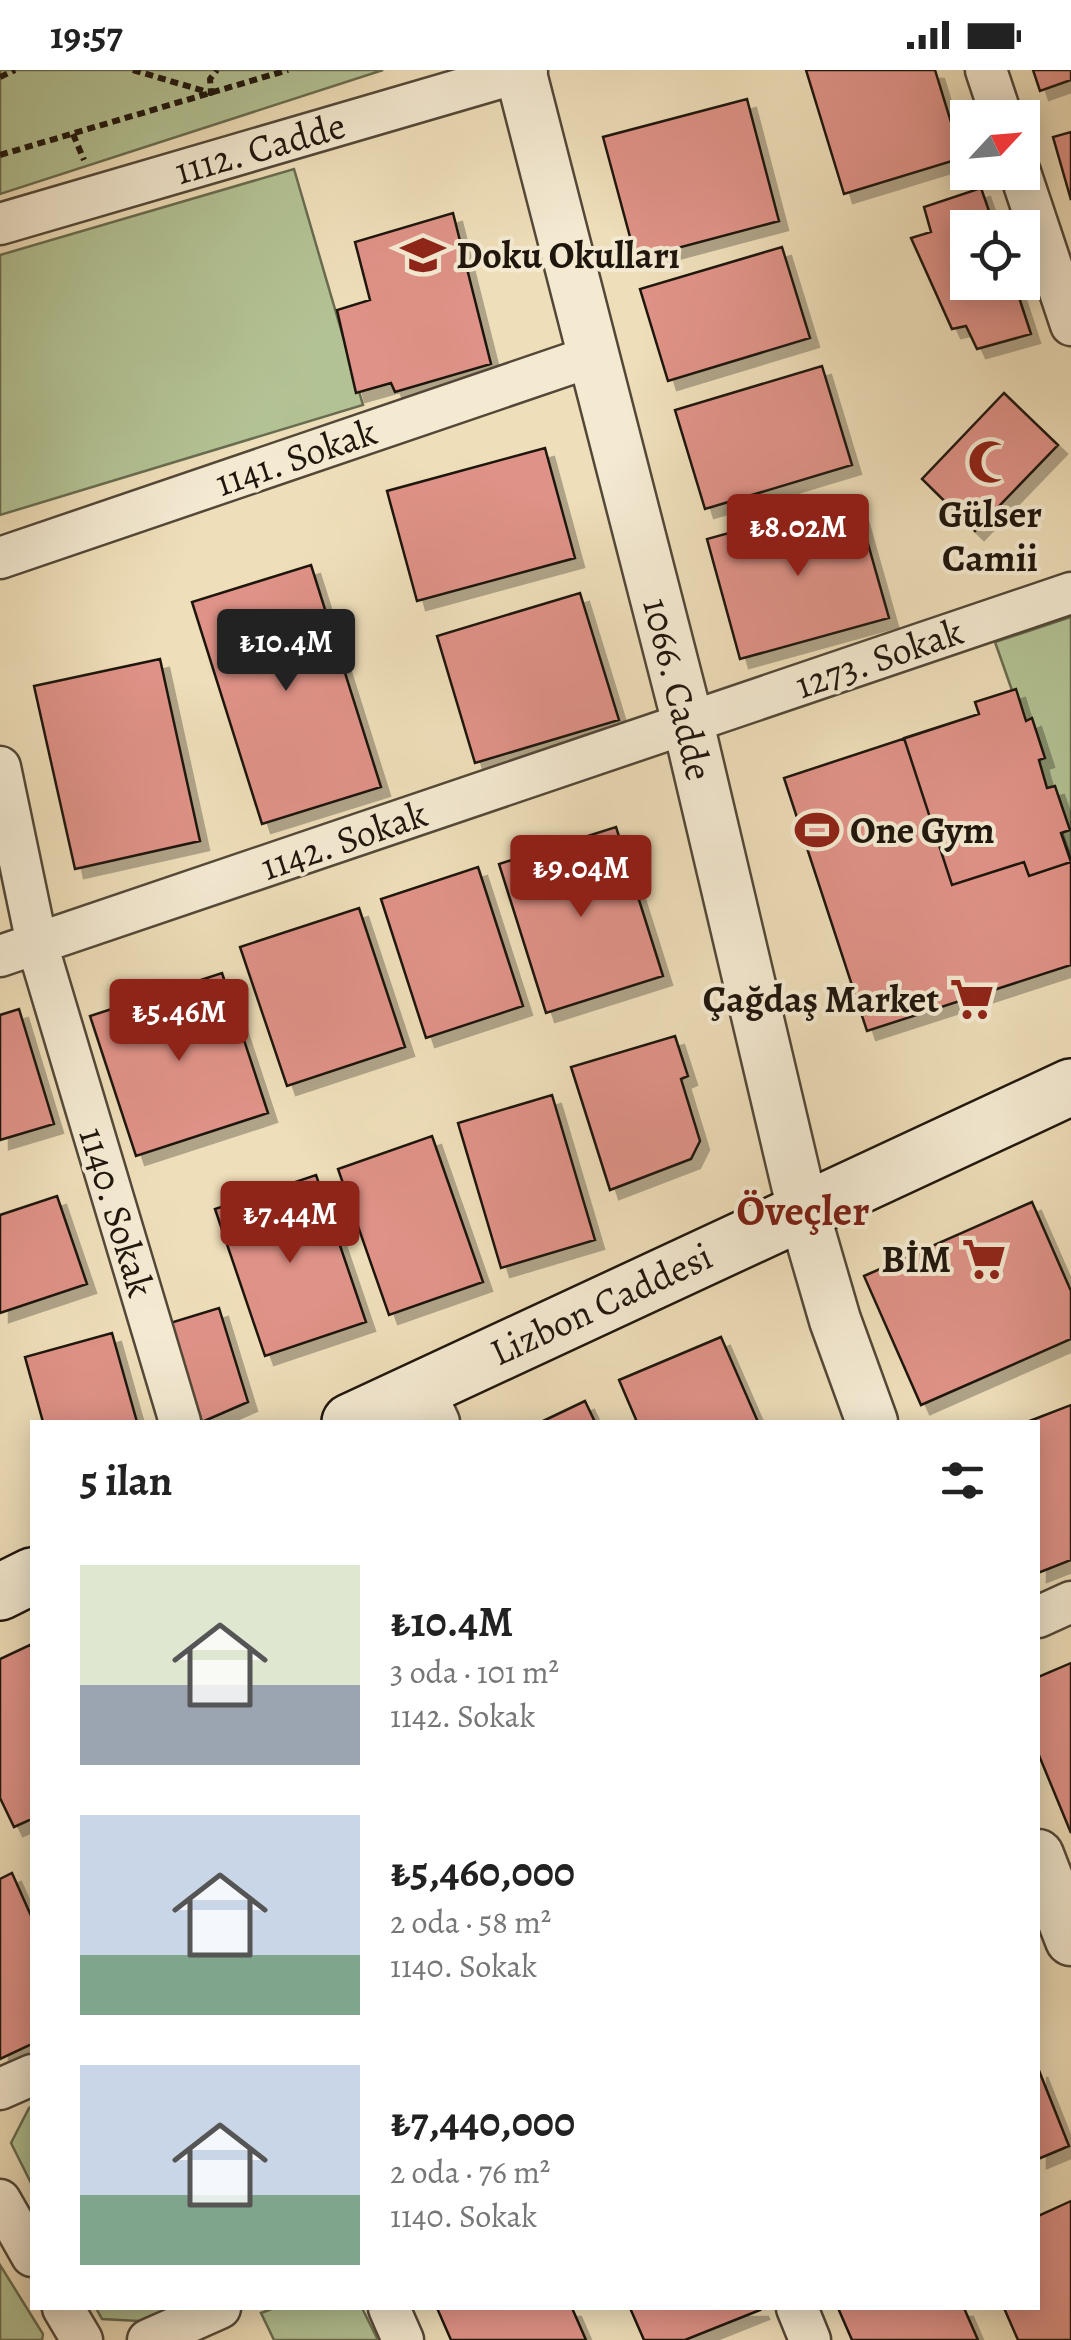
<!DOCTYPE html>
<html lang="tr">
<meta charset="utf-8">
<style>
body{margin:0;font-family:Alegreya,serif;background:#f6f6f6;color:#222;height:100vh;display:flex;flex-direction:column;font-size:38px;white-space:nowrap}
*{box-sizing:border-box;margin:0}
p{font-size:32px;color:#767676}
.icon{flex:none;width:55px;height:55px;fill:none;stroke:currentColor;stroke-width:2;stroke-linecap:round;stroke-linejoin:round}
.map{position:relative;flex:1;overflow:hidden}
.drawer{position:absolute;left:30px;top:1350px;width:1010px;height:890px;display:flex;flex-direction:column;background:#fff;border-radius:0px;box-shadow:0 5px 25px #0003}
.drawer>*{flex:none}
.needle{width:65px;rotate:64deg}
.fabs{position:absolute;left:950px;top:30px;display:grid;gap:20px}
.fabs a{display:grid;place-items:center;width:90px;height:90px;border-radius:0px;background:#fff;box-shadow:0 5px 25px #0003;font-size:50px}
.price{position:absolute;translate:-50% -85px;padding:0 22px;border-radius:10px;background:#8f2418;color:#fff;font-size:32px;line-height:65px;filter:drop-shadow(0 2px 5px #0008)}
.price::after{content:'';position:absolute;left:50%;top:60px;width:30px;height:22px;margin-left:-15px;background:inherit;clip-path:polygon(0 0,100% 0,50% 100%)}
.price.on{background:#222;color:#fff}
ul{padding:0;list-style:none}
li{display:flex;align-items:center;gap:30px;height:250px;padding:0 50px}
li span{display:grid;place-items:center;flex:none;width:280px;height:200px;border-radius:0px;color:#555}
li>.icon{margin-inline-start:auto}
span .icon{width:120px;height:120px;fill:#fffc;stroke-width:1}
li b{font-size:42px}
h2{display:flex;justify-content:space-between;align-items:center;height:120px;padding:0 50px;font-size:42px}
.status{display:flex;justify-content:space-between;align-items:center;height:70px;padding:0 50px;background:#fff;direction:ltr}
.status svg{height:28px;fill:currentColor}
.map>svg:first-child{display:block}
</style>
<div class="status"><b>19:57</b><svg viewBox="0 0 49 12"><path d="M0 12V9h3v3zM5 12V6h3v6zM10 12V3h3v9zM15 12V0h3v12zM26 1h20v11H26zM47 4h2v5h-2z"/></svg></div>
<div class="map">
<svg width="1071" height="2270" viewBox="0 0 1071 2270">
<defs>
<filter id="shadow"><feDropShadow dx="9" dy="9" stdDeviation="0" flood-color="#0004"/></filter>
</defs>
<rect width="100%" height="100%" fill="#eedeb9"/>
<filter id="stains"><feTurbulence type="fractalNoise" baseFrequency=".002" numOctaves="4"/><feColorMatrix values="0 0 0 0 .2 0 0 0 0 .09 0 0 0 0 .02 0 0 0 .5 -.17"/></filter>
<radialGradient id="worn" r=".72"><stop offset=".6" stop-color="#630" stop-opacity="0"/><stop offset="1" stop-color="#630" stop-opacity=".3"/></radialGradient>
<!-- green -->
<path fill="#b3c294" stroke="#696c50" stroke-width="2.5" d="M 0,0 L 383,0 L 0,124 Z
M 294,99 L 363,335 L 0,445 L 0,185 Z
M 1071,547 L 1071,788 L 995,572 Z
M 32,2036 L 32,2115 L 11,2073 L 29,2038 Z
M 0,2195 L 43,2264 L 42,2270 L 0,2270 Z
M 96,2238 L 170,2238 L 139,2251 L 102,2249 Z
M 274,2238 L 362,2238 L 378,2270 L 274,2270 L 261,2243 Z"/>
<!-- building -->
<path fill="#df9287" stroke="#1f160d" stroke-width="2.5" filter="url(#shadow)" d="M 806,0 L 935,0 L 962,88 L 844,124 Z
M 1033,0 L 1071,0 L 1071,10 L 1040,21 Z
M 747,29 L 779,151 L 636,189 L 603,67 Z
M 1071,62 L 1071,130 L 1053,67 Z
M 981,118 L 995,158 L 968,158 L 968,212 L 1014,212 L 1031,264 L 977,279 L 966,256 L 952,259 L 911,168 L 931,162 L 924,137 Z
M 453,143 L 491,294 L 395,322 L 391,313 L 356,323 L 337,240 L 370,230 L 355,172 Z
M 782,177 L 810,268 L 668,311 L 640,219 Z
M 822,296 L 852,395 L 705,439 L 675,340 Z
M 1004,323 L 1058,375 L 975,461 L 922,409 Z
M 545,378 L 575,488 L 417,531 L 387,421 Z
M 855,428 L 889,548 L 740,589 L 707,469 Z
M 311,495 L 381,717 L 262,754 L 192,532 Z
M 580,523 L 619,650 L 475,693 L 437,566 Z
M 160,589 L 200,771 L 75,799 L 34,616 Z
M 1016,619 L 1026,651 L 1032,648 L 1045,688 L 1039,690 L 1047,718 L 1055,716 L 1070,760 L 1061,763 L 1071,790 L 1071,895 L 867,961 L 784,708 L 979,644 L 975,632 Z
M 1016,619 L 1026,651 L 1032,648 L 1045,688 L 1039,690 L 1047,718 L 1055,716 L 1070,760 L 1061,763 L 1071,792 L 1029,806 L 1024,792 L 952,815 L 904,668 L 979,644 L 975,632 Z
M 616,757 L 663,906 L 546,943 L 499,794 Z
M 478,797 L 523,936 L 426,968 L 381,829 Z
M 359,838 L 405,977 L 287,1016 L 240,877 Z
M 222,903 L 268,1043 L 136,1086 L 90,946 Z
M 19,939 L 54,1054 L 0,1070 L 0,945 Z
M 675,966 L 688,1006 L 681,1009 L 700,1071 L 691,1089 L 610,1120 L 571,997 Z
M 552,1025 L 595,1170 L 501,1198 L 458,1053 Z
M 432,1066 L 483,1212 L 389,1245 L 338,1099 Z
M 316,1105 L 366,1252 L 265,1286 L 215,1139 Z
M 57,1126 L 87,1214 L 0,1243 L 0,1145 Z
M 1032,1132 L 1071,1221 L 1071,1269 L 921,1335 L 864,1206 Z
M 219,1238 L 248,1332 L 202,1352 L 170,1253 Z
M 112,1263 L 137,1352 L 43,1352 L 25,1287 Z
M 721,1267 L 758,1352 L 637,1352 L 619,1310 Z
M 585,1331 L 595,1352 L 541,1352 Z
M 1071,1335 L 1071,1490 L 1038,1503 L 1038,1352 L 1027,1352 Z
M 32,1574 L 32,1749 L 14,1757 L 0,1728 L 0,1589 Z
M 1071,1593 L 1071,1763 L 1038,1683 L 1038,1607 Z
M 12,1803 L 32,1848 L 32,1974 L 0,1989 L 0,1809 Z
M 1038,1998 L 1069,2076 L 1038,2089 Z
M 1071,2131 L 1071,2270 L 1018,2270 L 1004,2238 L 1038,2238 L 1038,2146 Z
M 437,2238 L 572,2238 L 586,2270 L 451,2270 Z
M 630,2238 L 759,2238 L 760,2240 L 685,2270 L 644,2270 Z
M 838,2238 L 964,2238 L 978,2270 L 852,2270 Z"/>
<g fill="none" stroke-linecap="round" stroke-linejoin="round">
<!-- minor casing -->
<g stroke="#534838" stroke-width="45">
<path id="minor" d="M 986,0 L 1002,48
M 1020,102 L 1071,255
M 0,154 L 527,0
M 0,488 L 593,286
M 0,697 L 37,874 L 180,1352
M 0,886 L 1071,523
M 423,1317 L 439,1352
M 1038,1547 L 1071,1532
M 0,2019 L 32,2005
M 0,2130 L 32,2186
M 63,2238 L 82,2270
M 389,2238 L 403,2270
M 797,2238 L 810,2270
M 148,2270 L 220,2238"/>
</g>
<!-- tertiary casing -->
<g stroke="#534838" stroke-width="55">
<path id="tertiary" d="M 520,0 L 688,653 L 803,1140 L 835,1250 L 872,1352
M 1038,1785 L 1071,1870"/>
</g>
<!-- secondary casing -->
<g stroke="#1f160d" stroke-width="60">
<path id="secondary" d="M 350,1352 L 1071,1017
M 0,1522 L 32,1506"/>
</g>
<!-- path -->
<path stroke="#1f160d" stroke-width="6" stroke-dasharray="8 5" stroke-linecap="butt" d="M 133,0 L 211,23 L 210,9 L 217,0
M 0,7 L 15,0
M 73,64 L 84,90
M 0,85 L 288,0"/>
<!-- minor -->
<use href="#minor" stroke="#f4ead2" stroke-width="40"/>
<!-- tertiary -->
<use href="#tertiary" stroke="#f4ead2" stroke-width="50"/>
<!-- secondary -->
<use href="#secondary" stroke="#f4ead2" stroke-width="55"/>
</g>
<!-- icons -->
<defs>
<g id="school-bare" transform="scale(3.45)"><path d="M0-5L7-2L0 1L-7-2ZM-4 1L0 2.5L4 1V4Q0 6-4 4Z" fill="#8f2418" stroke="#f4ead2" stroke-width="2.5" paint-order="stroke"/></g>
<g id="mosque-bare" transform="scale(3.45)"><path d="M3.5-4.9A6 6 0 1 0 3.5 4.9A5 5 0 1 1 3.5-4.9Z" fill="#8f2418" stroke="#f4ead2" stroke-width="2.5" paint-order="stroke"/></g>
<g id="stadium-bare" transform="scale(3.45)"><path d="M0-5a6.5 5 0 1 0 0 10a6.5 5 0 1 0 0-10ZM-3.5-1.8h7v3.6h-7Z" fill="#8f2418" stroke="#f4ead2" stroke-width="2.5" paint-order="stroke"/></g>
<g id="supermarket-bare" transform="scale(3.45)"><path d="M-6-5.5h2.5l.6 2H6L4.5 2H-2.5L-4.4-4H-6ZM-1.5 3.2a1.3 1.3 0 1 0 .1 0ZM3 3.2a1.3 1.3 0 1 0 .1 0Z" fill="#8f2418" stroke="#f4ead2" stroke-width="2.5" paint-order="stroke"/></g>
</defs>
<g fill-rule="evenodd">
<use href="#school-bare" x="423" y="185"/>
<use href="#mosque-bare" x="990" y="392"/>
<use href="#stadium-bare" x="817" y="760"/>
<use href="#supermarket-bare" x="972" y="929"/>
<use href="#supermarket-bare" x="984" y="1189"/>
</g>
<g text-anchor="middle" stroke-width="8" stroke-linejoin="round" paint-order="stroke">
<!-- street labels -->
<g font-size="38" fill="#1f160d" stroke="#f4ead2">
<text transform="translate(260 78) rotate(-16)" y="13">1112. Cadde</text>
<text transform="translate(296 387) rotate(-19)" y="13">1141. Sokak</text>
<text transform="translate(879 588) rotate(-19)" y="13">1273. Sokak</text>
<text transform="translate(678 619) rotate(76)" y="13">1066. Cadde</text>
<text transform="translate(344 770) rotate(-19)" y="13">1142. Sokak</text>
<text transform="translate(117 1142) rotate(73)" y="13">1140. Sokak</text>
<text transform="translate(601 1234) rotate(-25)" y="13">Lizbon Caddesi</text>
</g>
<!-- poi labels -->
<g font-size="38" font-weight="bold" fill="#1f160d" stroke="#f4ead2" text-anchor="start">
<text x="456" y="198">Doku Okulları</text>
<text x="990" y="457" text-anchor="middle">Gülser<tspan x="990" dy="44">Camii</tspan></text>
<text x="850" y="773">One Gym</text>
<text x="939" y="942" text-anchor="end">Çağdaş Market</text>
<text x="951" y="1202" text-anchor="end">BİM</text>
</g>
<!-- quarter labels -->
<g font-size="42" font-weight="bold" fill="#7a1f14" stroke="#f4ead2">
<text x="803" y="1155">Öveçler</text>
</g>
</g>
<rect width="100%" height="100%" filter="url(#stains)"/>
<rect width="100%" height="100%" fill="url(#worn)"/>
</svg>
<div class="fabs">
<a><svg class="needle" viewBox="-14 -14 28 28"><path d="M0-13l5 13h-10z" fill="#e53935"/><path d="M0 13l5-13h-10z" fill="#767676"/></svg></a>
<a><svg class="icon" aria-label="locate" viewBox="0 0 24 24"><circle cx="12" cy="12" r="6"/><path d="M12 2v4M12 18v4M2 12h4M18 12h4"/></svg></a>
</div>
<b class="price" style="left:798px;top:509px">₺8.02M</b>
<b class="price on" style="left:286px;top:624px">₺10.4M</b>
<b class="price" style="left:581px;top:850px">₺9.04M</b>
<b class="price" style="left:179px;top:994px">₺5.46M</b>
<b class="price" style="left:290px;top:1196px">₺7.44M</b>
<section class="drawer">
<h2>5 ilan<svg class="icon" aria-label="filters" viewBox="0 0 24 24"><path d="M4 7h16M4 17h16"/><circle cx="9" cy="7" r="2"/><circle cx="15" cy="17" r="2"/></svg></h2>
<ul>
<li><span style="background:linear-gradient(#dfe7d0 60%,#9aa5b1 0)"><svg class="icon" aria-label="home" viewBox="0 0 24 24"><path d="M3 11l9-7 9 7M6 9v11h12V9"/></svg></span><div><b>₺10.4M</b><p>3 oda · 101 m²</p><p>1142. Sokak</p></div></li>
<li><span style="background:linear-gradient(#c9d6e8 70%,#7fa58c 0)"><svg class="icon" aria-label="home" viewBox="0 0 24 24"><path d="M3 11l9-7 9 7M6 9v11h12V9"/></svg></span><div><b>₺5,460,000</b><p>2 oda · 58 m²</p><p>1140. Sokak</p></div></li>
<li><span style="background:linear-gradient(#c9d6e8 65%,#7fa58c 0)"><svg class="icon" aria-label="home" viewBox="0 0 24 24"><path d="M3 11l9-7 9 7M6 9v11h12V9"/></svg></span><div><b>₺7,440,000</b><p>2 oda · 76 m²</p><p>1140. Sokak</p></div></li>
</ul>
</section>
</div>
